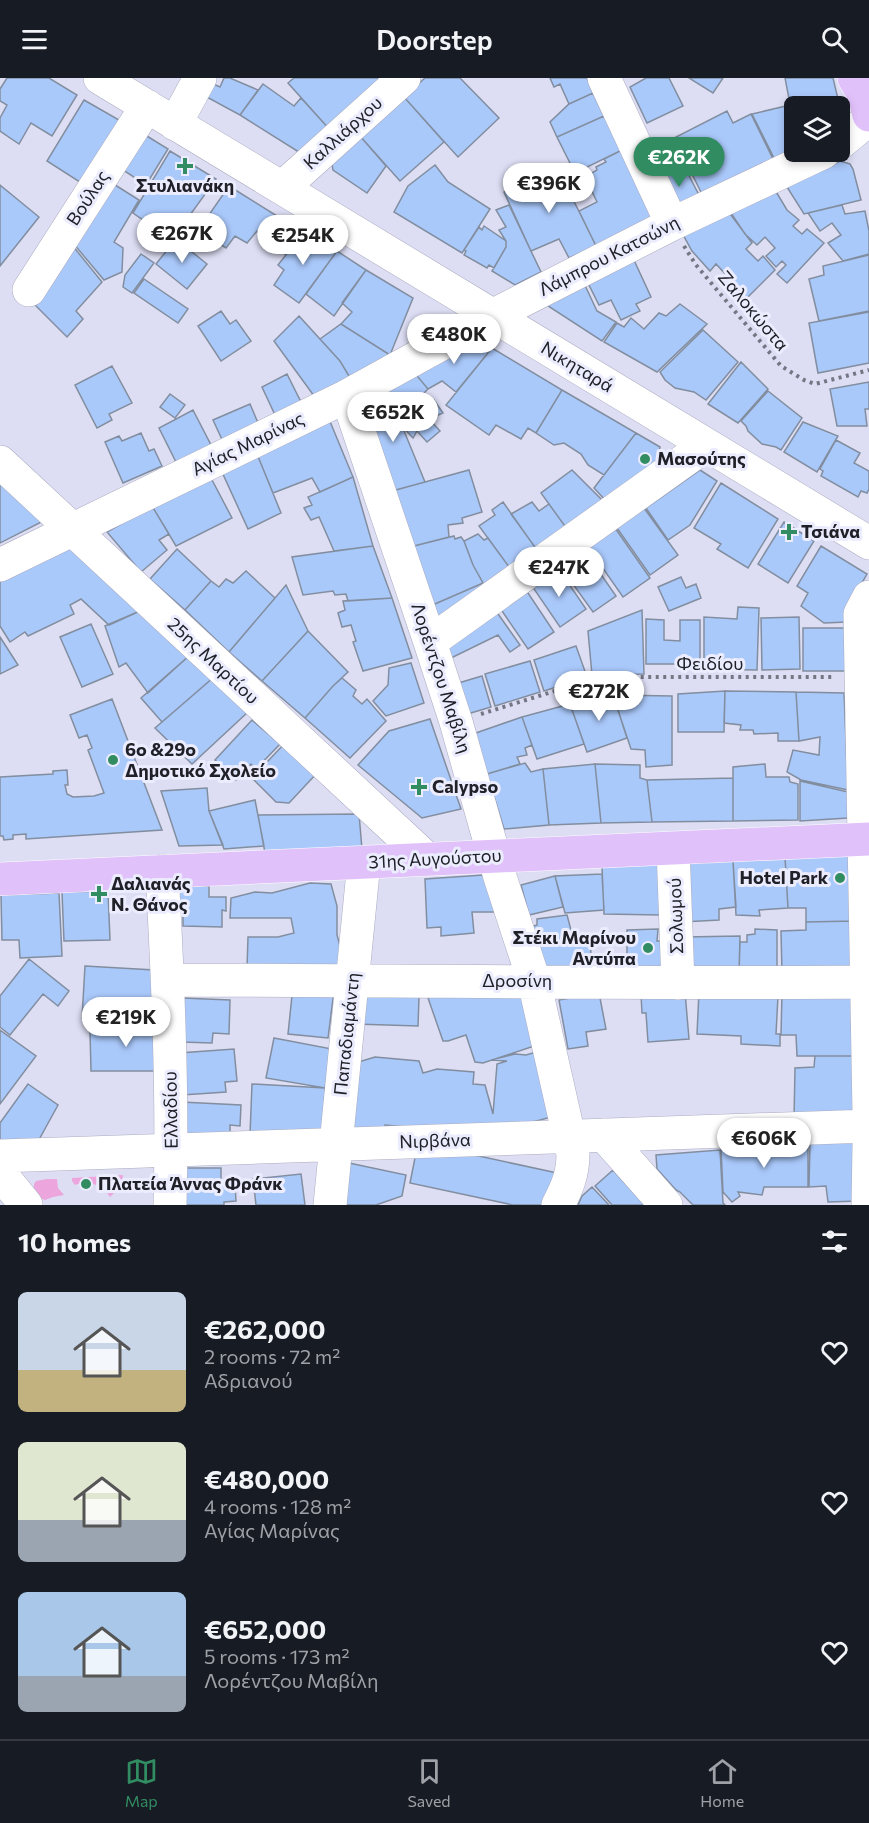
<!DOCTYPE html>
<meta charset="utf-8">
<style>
body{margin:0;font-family:Commissioner,sans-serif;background:#242831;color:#f1f3f6;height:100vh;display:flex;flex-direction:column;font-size:22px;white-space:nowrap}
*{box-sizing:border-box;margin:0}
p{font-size:20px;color:#9ea1a6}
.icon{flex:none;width:33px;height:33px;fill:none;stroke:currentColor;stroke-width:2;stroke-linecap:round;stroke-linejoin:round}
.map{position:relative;height:1127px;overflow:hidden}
.sheet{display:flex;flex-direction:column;background:#171b24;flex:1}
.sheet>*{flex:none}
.controls{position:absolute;left:784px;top:18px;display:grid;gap:12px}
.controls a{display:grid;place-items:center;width:66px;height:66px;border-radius:9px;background:#171b24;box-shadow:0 3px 9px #0003;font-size:30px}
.price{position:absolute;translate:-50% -51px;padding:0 14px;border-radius:21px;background:#fff;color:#222;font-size:20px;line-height:39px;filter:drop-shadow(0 2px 3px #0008)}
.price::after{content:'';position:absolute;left:50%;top:36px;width:18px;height:14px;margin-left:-9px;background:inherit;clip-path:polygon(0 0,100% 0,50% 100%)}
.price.selected{background:#318c62;color:#fff}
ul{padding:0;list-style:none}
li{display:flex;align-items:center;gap:18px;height:150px;padding:0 18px}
li span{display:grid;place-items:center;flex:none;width:168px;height:120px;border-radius:9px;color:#555}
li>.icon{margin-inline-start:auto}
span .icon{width:72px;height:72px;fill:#fffc;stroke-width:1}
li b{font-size:26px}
h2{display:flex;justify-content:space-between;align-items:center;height:72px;padding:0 18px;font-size:26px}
header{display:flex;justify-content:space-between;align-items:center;height:78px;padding:0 18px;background:#171b24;font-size:27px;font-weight:600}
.tab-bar{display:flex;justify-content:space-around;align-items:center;height:84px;border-top:2px solid #363941;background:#171b24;font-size:16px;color:#9ea1a6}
.tab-bar a{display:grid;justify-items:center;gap:3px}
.tab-bar .selected{color:#318c62}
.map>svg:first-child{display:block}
</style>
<header><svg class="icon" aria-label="menu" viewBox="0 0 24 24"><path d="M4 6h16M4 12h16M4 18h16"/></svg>Doorstep<svg class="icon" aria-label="search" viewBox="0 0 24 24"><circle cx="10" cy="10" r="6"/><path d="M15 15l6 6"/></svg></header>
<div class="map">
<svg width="869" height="1127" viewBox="0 0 869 1127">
<rect width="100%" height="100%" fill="#dddef4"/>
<!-- green -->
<path fill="#eca6dd" d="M 123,1097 L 122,1107 L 110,1119 C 103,1107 88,1102 75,1107 L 72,1103 L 72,1100 Z
M 47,1101 L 57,1101 L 58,1110 L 64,1117 L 53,1119 L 45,1122 C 38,1120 33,1113 34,1106 L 36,1103 Z"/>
<!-- building -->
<path fill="#aac9fb" stroke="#828e9f" stroke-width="1.5" d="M 7,0 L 49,0 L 77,17 L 52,58 L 31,45 L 19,66 L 0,53 L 0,40 L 7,27 L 0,23 L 0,11 Z
M 224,0 L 230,0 L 258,12 L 240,37 L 203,17 L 211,5 L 220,9 Z
M 294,0 L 390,0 L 331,53 L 288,5 Z
M 425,0 L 460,0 L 499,40 L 458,79 L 404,19 Z
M 550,0 L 587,0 L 593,15 L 569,26 L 560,6 L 554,9 Z
M 646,0 L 669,0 L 683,28 L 647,45 L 630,9 Z
M 689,0 L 723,0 L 713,15 Z
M 785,0 L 833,0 L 838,21 L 790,26 Z
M 263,6 L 294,28 L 301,20 L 331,53 L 302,76 L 240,37 Z
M 593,15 L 604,38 L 557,59 L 550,44 L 569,26 Z
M 404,19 L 444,64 L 400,103 L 360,58 Z
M 84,22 L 126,46 L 86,108 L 47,83 Z
M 838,23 L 840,28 L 795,28 L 795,74 L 776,84 L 752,36 L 790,27 Z
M 727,33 L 733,45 L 751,36 L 775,85 L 704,120 L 674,60 Z
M 604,38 L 622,72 L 575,95 L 557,59 Z
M 142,55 L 168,71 L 146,107 L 120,90 Z
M 360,58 L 386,88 L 367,115 L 333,92 L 332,86 Z
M 673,60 L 682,78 L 674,83 L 676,87 L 661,94 L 645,75 Z
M 622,72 L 655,140 L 596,168 L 579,133 L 597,124 L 585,99 L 597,92 L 596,89 L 606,84 L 604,81 Z
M 170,73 L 216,101 L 172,162 L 133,135 Z
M 840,83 L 850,86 L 853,91 L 861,122 L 804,136 L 787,109 Z
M 682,84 L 702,123 L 676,136 L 656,97 Z
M 435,87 L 448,104 L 490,131 L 462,175 L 394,134 L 408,108 Z
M 557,89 L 596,168 L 569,180 L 559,161 L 531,173 L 504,114 Z
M 112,105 L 139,122 L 114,164 L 123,170 L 122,194 L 104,202 L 73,165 Z
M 0,107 L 39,139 L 0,188 Z
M 229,108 L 277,138 L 262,157 L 257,153 L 247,165 L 235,158 L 226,170 L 202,155 L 207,146 L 204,144 Z
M 775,112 L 787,132 L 799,142 L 793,148 L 802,156 L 807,151 L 824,165 L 787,205 L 777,196 L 786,187 L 782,183 L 776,189 L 766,178 L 775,170 L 765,159 L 757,167 L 745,156 L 729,132 Z
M 509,127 L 541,194 L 515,207 L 492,193 L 506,169 L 506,163 L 499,152 L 506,149 L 496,132 Z
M 842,127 L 845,136 L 865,133 L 869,153 L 869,176 L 843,183 L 828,165 L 841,157 L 832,145 L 820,153 L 808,135 Z
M 728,133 L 752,165 L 746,171 L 758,183 L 763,178 L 775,192 L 740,227 L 721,205 L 728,199 L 716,186 L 710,193 L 692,173 L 681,153 Z
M 277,138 L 304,154 L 286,177 L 262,157 Z
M 484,148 L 506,163 L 506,169 L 494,190 L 489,187 L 487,190 L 464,177 L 466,173 L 464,172 L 479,149 L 482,152 Z
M 304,154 L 337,173 L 299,225 L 274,207 L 284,192 L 278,187 Z
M 176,161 L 207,186 L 187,211 L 156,186 Z
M 72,167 L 102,204 L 76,233 L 83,241 L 67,259 L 32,224 Z
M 337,173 L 366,192 L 334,238 L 306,216 Z
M 141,176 L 154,185 L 132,215 L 123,209 L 125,197 Z
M 869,177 L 869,233 L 819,243 L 809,201 L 824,197 L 823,188 Z
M 633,180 L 651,219 L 636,226 L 640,233 L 621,242 L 611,222 L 599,227 L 586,201 Z
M 366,192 L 413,220 L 390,277 L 341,246 L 352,234 L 342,225 Z
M 144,201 L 188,231 L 178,245 L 134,215 Z
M 582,201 L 597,233 L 616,244 L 602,263 L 545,226 Z
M 680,226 L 707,246 L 657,294 L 604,264 L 617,245 L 624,249 L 631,240 L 644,251 L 659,235 L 666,238 Z
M 221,233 L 230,246 L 236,242 L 251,263 L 221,283 L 198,248 Z
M 869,234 L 869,285 L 818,295 L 809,245 Z
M 299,238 L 340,283 L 352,303 L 317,322 L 274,263 Z
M 341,246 L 390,277 L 352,303 L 340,283 L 320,261 Z
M 703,252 L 738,284 L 706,322 L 694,314 L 675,310 L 665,302 L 660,294 Z
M 474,259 L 492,270 L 456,314 L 442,303 L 428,311 L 413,293 Z
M 492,270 L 562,312 L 536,355 L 528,350 L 521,361 L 496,347 L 489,357 L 446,327 Z
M 741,284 L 768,311 L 738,345 L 708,326 Z
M 112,288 L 132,325 L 109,336 L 112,342 L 97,350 L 75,307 Z
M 413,293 L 428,311 L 420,319 L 426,326 L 434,322 L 443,335 L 429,341 L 440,353 L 427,364 L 417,353 L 413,360 L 402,348 L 386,309 Z
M 287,296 L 302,326 L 276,339 L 262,309 Z
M 869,304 L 869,331 L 865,331 L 867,348 L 837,348 L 830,311 Z
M 386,309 L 425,404 L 392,413 L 364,324 Z
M 562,312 L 636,355 L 604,397 L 588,387 L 581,376 L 564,365 L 554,367 L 536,355 Z
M 768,313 L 802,340 L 781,372 L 776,369 L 762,366 L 748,353 L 746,348 L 741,343 Z
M 170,316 L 185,327 L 175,340 L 160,329 Z
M 250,326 L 261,352 L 225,368 L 213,342 Z
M 193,332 L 211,367 L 176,384 L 159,350 Z
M 329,341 L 353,399 L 320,414 L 312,400 L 273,415 L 257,376 Z
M 803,344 L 838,358 L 817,394 L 784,374 Z
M 141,355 L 149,373 L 154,371 L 162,388 L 123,405 L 105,364 L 119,358 L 122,363 Z
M 636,355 L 660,369 L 657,386 L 606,423 L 594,410 Z
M 836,362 L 860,375 L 854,385 L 869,393 L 869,411 L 867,415 L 861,413 L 858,419 L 821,398 L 823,393 L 820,391 Z
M 257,376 L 281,435 L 248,451 L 222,394 Z
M 0,391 L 55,437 L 0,465 Z
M 469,392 L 482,434 L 462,440 L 463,445 L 448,447 L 449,459 L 410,469 L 392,413 Z
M 572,392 L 604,424 L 567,451 L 541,415 Z
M 700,392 L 717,403 L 690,447 L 668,462 L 646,430 Z
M 353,399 L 373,468 L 334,473 L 319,439 L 311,442 L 304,430 L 312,427 L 308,419 Z
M 211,400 L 232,440 L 176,468 L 152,428 Z
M 721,405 L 778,441 L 748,490 L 717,471 L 721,466 L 694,450 Z
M 503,424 L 537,472 L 512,493 L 479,448 L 495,437 L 492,432 Z
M 532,424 L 539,433 L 549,426 L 567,451 L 537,472 L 511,436 Z
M 152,428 L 169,456 L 159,462 L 167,472 L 141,494 L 107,454 Z
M 644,430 L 678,477 L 650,497 L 617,450 Z
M 784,444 L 814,463 L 788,505 L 758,486 Z
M 615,450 L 650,500 L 623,519 L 588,469 Z
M 478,456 L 484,462 L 488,460 L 512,493 L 487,512 L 473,487 L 464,463 Z
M 454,458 L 455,461 L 461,459 L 464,463 L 473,487 L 483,505 L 428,529 L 410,469 Z
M 70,466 L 140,533 L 109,547 L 81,521 L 70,527 L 74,536 L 28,558 L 25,554 L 10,564 L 0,548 L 0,498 Z
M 373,468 L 392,520 L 348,523 L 346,516 L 335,517 L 333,513 L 303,517 L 292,479 Z
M 821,468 L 867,496 L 847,531 L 847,544 L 824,545 L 801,528 L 808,515 L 797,508 Z
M 177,471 L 211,503 L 185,532 L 150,501 Z
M 584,472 L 616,518 L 593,534 L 560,488 Z
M 558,490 L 586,531 L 560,549 L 532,508 Z
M 246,493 L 275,520 L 229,574 L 185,532 L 211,503 L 219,509 L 226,501 L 233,505 Z
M 681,499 L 686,510 L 696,506 L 701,520 L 669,533 L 658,509 Z
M 483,505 L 487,512 L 436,548 L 428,529 Z
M 286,507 L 308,553 L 262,603 L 229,574 Z
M 526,512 L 554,554 L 528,571 L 500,530 Z
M 392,520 L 412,580 L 363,593 L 353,564 L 356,563 L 351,547 L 342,549 L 338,535 L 345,532 L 343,523 Z
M 738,529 L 759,530 L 757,592 L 704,591 L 704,539 L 737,541 Z
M 642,532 L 644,596 L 592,597 L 588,553 Z
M 140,533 L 190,577 L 148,615 L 126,585 L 119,589 L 105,548 Z
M 496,533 L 520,567 L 510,574 L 498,557 L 445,583 L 439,570 Z
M 799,539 L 800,591 L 762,592 L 761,540 Z
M 646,541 L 664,542 L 664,562 L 680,563 L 680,542 L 700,542 L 700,586 L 646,586 Z
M 91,546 L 113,596 L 82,609 L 60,559 Z
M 803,550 L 849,550 L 849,593 L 803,593 Z
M 308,553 L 348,594 L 333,608 L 305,640 L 262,603 Z
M 0,559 L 18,587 L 0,596 Z
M 576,568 L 587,599 L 544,613 L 534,582 Z
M 190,577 L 214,599 L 162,644 L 141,620 Z
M 530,583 L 540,614 L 495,628 L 485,596 Z
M 411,585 L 424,625 L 386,638 L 373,623 L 388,607 L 389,590 Z
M 482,598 L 491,629 L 464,637 L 455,606 Z
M 214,599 L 249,633 L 192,686 L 155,650 Z
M 342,600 L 356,612 L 353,618 L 362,626 L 367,621 L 386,643 L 350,680 L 305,640 L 333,608 Z
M 725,613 L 796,614 L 799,663 L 778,663 L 778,655 L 754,656 L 753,652 L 740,652 L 741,647 L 724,645 Z
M 725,613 L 724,654 L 678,654 L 678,616 Z
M 796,614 L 844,615 L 848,712 L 801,702 L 787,694 L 793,672 L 819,677 L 820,659 L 799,663 Z
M 613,617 L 672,618 L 672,687 L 646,689 L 645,672 L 631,671 Z
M 613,617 L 627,660 L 587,674 L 570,626 Z
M 112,621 L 162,752 L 26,761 L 26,756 L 13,757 L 13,761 L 4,762 L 3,758 L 0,758 L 0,699 L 53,696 L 53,693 L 67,692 L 68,707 L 65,707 L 67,716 L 73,719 L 94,718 L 104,715 L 88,672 L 92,670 L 87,657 L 79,660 L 70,637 Z
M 570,626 L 584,666 L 537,681 L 522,639 Z
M 522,639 L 532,667 L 525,670 L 527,677 L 517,679 L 520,686 L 487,696 L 473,656 Z
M 430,641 L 461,731 L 422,740 L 358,687 L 389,653 Z
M 252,642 L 280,666 L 256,691 L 251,686 L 236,702 L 215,682 Z
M 285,665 L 317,695 L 289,725 L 276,724 L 252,700 Z
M 525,685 L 531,694 L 543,691 L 549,747 L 504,751 L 487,696 Z
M 595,686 L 601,745 L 549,747 L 543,691 Z
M 595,686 L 640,687 L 640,700 L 647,702 L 652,744 L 601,745 Z
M 765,686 L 766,699 L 789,699 L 790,704 L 798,706 L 798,742 L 733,743 L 733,689 Z
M 733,700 L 733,743 L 652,744 L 647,702 Z
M 800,703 L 848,714 L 848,740 L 800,743 Z
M 207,710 L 209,733 L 223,767 L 179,768 L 161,713 Z
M 255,722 L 264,768 L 224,771 L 209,733 Z
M 359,736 L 362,771 L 265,775 L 258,737 Z
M 854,776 L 853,843 L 806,844 L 806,830 L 788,830 L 785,779 Z
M 785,779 L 788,830 L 759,832 L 760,838 L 736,837 L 733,783 Z
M 733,783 L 736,829 L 719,831 L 719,842 L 682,844 L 679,786 Z
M 660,786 L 661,837 L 604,836 L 602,789 Z
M 602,796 L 604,832 L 565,835 L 555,798 Z
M 483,797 L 495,834 L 472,834 L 474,855 L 441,858 L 441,849 L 427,850 L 425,801 Z
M 555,798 L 563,829 L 529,837 L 521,807 Z
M 310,805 L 331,806 L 337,828 L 337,857 L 340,868 L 338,895 L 247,890 L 248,859 L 278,859 L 294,855 L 291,840 L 230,840 L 231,820 L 255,814 L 272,815 Z
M 163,807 L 209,808 L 209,819 L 226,819 L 226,833 L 222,832 L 222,849 L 183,848 L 183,829 L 163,828 Z
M 108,813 L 110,862 L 64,863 L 62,814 Z
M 59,815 L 62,878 L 20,880 L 19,862 L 2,862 L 1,817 Z
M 567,837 L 572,856 L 580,856 L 580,863 L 590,862 L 592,891 L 545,888 L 531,849 L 537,847 L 537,841 Z
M 853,843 L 855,897 L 782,896 L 781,853 L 806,852 L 806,844 Z
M 658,851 L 657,863 L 667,863 L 672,896 L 609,896 L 607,880 L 627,878 L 627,852 Z
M 755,851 L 777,852 L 777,895 L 739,895 L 740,864 L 747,864 L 747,857 L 755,856 Z
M 740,858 L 739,895 L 685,896 L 684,859 Z
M 29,881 L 69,913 L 58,928 L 43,916 L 10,957 L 0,949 L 0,918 Z
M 85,888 L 154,892 L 152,923 L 148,923 L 147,944 L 82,940 Z
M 293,908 L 334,913 L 328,960 L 288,956 Z
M 861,913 L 862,978 L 797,978 L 796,957 L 781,957 L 782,914 Z
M 528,914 L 542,969 L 531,969 L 483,985 L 475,984 L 466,957 L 448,963 L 443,963 L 428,920 L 443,915 Z
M 685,914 L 689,961 L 648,964 L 646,935 L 642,935 L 641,917 Z
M 699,914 L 778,918 L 776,956 L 780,956 L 780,968 L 741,966 L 741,958 L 697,956 Z
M 599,915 L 606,951 L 586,954 L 588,968 L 568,971 L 559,922 Z
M 355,917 L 419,919 L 418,948 L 355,946 Z
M 182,920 L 230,922 L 229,956 L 213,955 L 212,965 L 181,964 Z
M 108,945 L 159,945 L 159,993 L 91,993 L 90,954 L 108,954 Z
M 0,952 L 36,978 L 0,1026 Z
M 274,960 L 332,971 L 325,1010 L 266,1000 Z
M 234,971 L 237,1003 L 225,1004 L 226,1014 L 182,1017 L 179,975 Z
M 540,973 L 555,1038 L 481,1058 L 447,1052 L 385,1047 L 384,1060 L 346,1057 L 355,985 L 375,979 L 419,983 L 423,995 L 437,991 L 474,994 L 473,1006 L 485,1007 L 493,1036 L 497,986 L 507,983 L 491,982 L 515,976 L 526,977 Z
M 815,978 L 862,978 L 861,1040 L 794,1042 L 795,990 L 814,989 Z
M 28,1006 L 58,1027 L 35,1069 L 0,1062 L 0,1045 Z
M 252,1006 L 325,1010 L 323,1060 L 250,1057 Z
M 181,1024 L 241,1027 L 240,1048 L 230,1047 L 230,1063 L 179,1061 Z
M 858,1064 L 859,1123 L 828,1124 L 826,1108 L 809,1109 L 810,1065 Z
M 418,1065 L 562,1096 L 545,1127 L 513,1127 L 410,1105 Z
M 808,1066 L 808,1109 L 764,1109 L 762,1117 L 738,1114 L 740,1118 L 732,1124 L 723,1114 L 721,1070 Z
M 720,1072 L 723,1125 L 725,1127 L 693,1127 L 680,1114 L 676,1112 L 657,1091 L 656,1077 Z
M 349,1085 L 406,1097 L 402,1118 L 376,1127 L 340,1127 Z
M 182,1090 L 221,1090 L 221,1107 L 235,1107 L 236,1123 L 224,1124 L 224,1127 L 182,1127 Z
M 613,1092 L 645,1127 L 612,1127 L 595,1108 Z
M 301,1096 L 305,1127 L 256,1127 L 253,1101 Z
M 592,1109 L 609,1127 L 578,1127 L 582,1118 Z"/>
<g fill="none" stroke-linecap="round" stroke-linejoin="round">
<!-- minor casing -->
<g stroke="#aaabc0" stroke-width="34">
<path id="minor" d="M 100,0 L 869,465
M 604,0 L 672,146
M 175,46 L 200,0
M 840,65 L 869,41
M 282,110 L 404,0
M 29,212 L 147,28
M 347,318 L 430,564 L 456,644 L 500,799 L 534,903 L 573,1076 C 573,1096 567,1110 558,1127
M 0,384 L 427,781
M 0,487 L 347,318 L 492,238 L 672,146 L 824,74
M 869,519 L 860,536 L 869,1035
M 430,564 L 706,367
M 673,770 L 678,905
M 162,793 C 168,904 173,1016 170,1127
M 168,902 C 401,902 634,906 866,904
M 604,1057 L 666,1127
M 0,1078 L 869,1048
M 0,1095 L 26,1127
M 330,1127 L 364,784
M 868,1127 L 869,1068"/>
</g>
<!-- major casing -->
<g stroke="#fff" stroke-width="34">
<path id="major" d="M 854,0 L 864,17 L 869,37
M 0,801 L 869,761"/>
</g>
<!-- path -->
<path stroke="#757684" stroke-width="4" stroke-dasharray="3 4.5" stroke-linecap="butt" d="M 684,168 L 696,187 L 781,288 L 804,302 L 815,306 L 869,292
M 481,636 L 587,603 L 618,599 L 834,599"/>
<!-- minor -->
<use href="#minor" stroke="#fff" stroke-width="33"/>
<!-- major -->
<use href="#major" stroke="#e1c1fa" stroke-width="33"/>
</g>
<!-- markers -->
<g fill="#318c62" stroke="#ebecfd" stroke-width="2">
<path d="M182 79h6v6h6v6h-6v6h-6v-6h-6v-6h6z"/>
<circle cx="645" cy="381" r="6"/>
<path d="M786 445h6v6h6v6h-6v6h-6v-6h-6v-6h6z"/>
<circle cx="113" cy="682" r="6"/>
<path d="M416 700h6v6h6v6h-6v6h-6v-6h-6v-6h6z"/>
<circle cx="840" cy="800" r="6"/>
<path d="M96 807h6v6h6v6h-6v6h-6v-6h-6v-6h6z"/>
<circle cx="648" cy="870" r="6"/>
<circle cx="86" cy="1106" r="6"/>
</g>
<g text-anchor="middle" stroke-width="6" stroke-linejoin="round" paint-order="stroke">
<!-- street labels -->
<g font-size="18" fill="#202028" stroke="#ebecfd">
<text transform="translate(343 55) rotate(-42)" y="6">Καλλιάρχου</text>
<text transform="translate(88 120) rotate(-57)" y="6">Βούλας</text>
<text transform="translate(609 178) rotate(-27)" y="6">Λάμπρου Κατσώνη</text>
<text transform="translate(753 233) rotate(50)" y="6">Ζαλοκώστα</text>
<text transform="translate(577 289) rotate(31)" y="6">Νικηταρά</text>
<text transform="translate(248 366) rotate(-26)" y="6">Αγίας Μαρίνας</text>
<text transform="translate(213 583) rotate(43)" y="6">25ης Μαρτίου</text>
<text x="710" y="592">Φειδίου</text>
<text transform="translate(441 600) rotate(72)" y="6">Λορέντζου Μαβίλη</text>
<text transform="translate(435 781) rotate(-3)" y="6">31ης Αυγούστου</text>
<text transform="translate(676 838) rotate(-92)" y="6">Σολωμού</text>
<text x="517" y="909">Δροσίνη</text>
<text transform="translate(347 956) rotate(-84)" y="6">Παπαδιαμάντη</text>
<text transform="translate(171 1032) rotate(-91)" y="6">Ελλαδίου</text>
<text transform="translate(435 1063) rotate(-2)" y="6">Νιρβάνα</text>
</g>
<!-- poi labels -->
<g font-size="18" font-weight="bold" fill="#202028" stroke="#ebecfd" text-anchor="start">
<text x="185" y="114" text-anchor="middle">Στυλιανάκη</text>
<text x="657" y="387">Μασούτης</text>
<text x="801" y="460">Τσιάνα</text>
<text x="125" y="678">6ο &amp;29ο<tspan x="125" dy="21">Δημοτικό Σχολείο</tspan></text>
<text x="432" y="715">Calypso</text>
<text x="828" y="806" text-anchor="end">Hotel Park</text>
<text x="111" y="812">Δαλιανάς<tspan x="111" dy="21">Ν. Θάνος</tspan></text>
<text x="636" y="866" text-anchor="end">Στέκι Μαρίνου<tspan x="636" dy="21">Αντύπα</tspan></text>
<text x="98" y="1112">Πλατεία Άννας Φράνκ</text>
</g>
</g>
</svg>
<div class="controls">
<a><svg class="icon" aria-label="layers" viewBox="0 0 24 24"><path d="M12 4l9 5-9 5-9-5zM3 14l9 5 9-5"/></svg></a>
</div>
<b class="price selected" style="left:679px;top:110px">€262K</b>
<b class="price" style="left:549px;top:136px">€396K</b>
<b class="price" style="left:182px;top:186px">€267K</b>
<b class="price" style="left:303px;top:188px">€254K</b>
<b class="price" style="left:454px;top:287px">€480K</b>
<b class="price" style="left:393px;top:365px">€652K</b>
<b class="price" style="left:559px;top:520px">€247K</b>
<b class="price" style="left:599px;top:644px">€272K</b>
<b class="price" style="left:126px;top:970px">€219K</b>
<b class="price" style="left:764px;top:1091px">€606K</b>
</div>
<section class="sheet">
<h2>10 homes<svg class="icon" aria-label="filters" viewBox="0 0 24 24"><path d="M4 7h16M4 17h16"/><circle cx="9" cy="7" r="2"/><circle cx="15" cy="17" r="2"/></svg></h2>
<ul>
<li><span style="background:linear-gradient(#c9d6e8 65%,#c2b280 0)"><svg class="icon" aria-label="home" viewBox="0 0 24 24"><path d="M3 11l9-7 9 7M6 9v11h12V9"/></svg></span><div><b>€262,000</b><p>2 rooms · 72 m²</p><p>Αδριανού</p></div><svg class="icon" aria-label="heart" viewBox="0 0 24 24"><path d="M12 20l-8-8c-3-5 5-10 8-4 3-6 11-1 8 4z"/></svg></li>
<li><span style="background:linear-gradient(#dfe7d0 65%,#9aa5b1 0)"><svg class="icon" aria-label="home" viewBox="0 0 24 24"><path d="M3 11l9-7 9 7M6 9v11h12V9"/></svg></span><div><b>€480,000</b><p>4 rooms · 128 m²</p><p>Αγίας Μαρίνας</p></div><svg class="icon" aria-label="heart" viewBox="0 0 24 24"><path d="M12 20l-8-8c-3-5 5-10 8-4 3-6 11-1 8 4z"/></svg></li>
<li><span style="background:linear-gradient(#a9c7e8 70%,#9aa5b1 0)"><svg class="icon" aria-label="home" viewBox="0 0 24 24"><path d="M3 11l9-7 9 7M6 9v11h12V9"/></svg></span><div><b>€652,000</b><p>5 rooms · 173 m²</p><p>Λορέντζου Μαβίλη</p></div><svg class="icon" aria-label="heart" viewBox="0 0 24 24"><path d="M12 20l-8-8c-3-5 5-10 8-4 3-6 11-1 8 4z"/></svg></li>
</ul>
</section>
<nav class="tab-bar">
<a class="selected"><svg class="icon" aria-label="map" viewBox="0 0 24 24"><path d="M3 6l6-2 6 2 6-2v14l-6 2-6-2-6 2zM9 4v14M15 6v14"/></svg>Map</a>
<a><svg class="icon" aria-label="saved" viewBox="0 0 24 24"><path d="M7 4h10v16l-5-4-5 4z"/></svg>Saved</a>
<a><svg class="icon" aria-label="home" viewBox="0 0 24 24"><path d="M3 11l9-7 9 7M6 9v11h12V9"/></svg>Home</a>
</nav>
